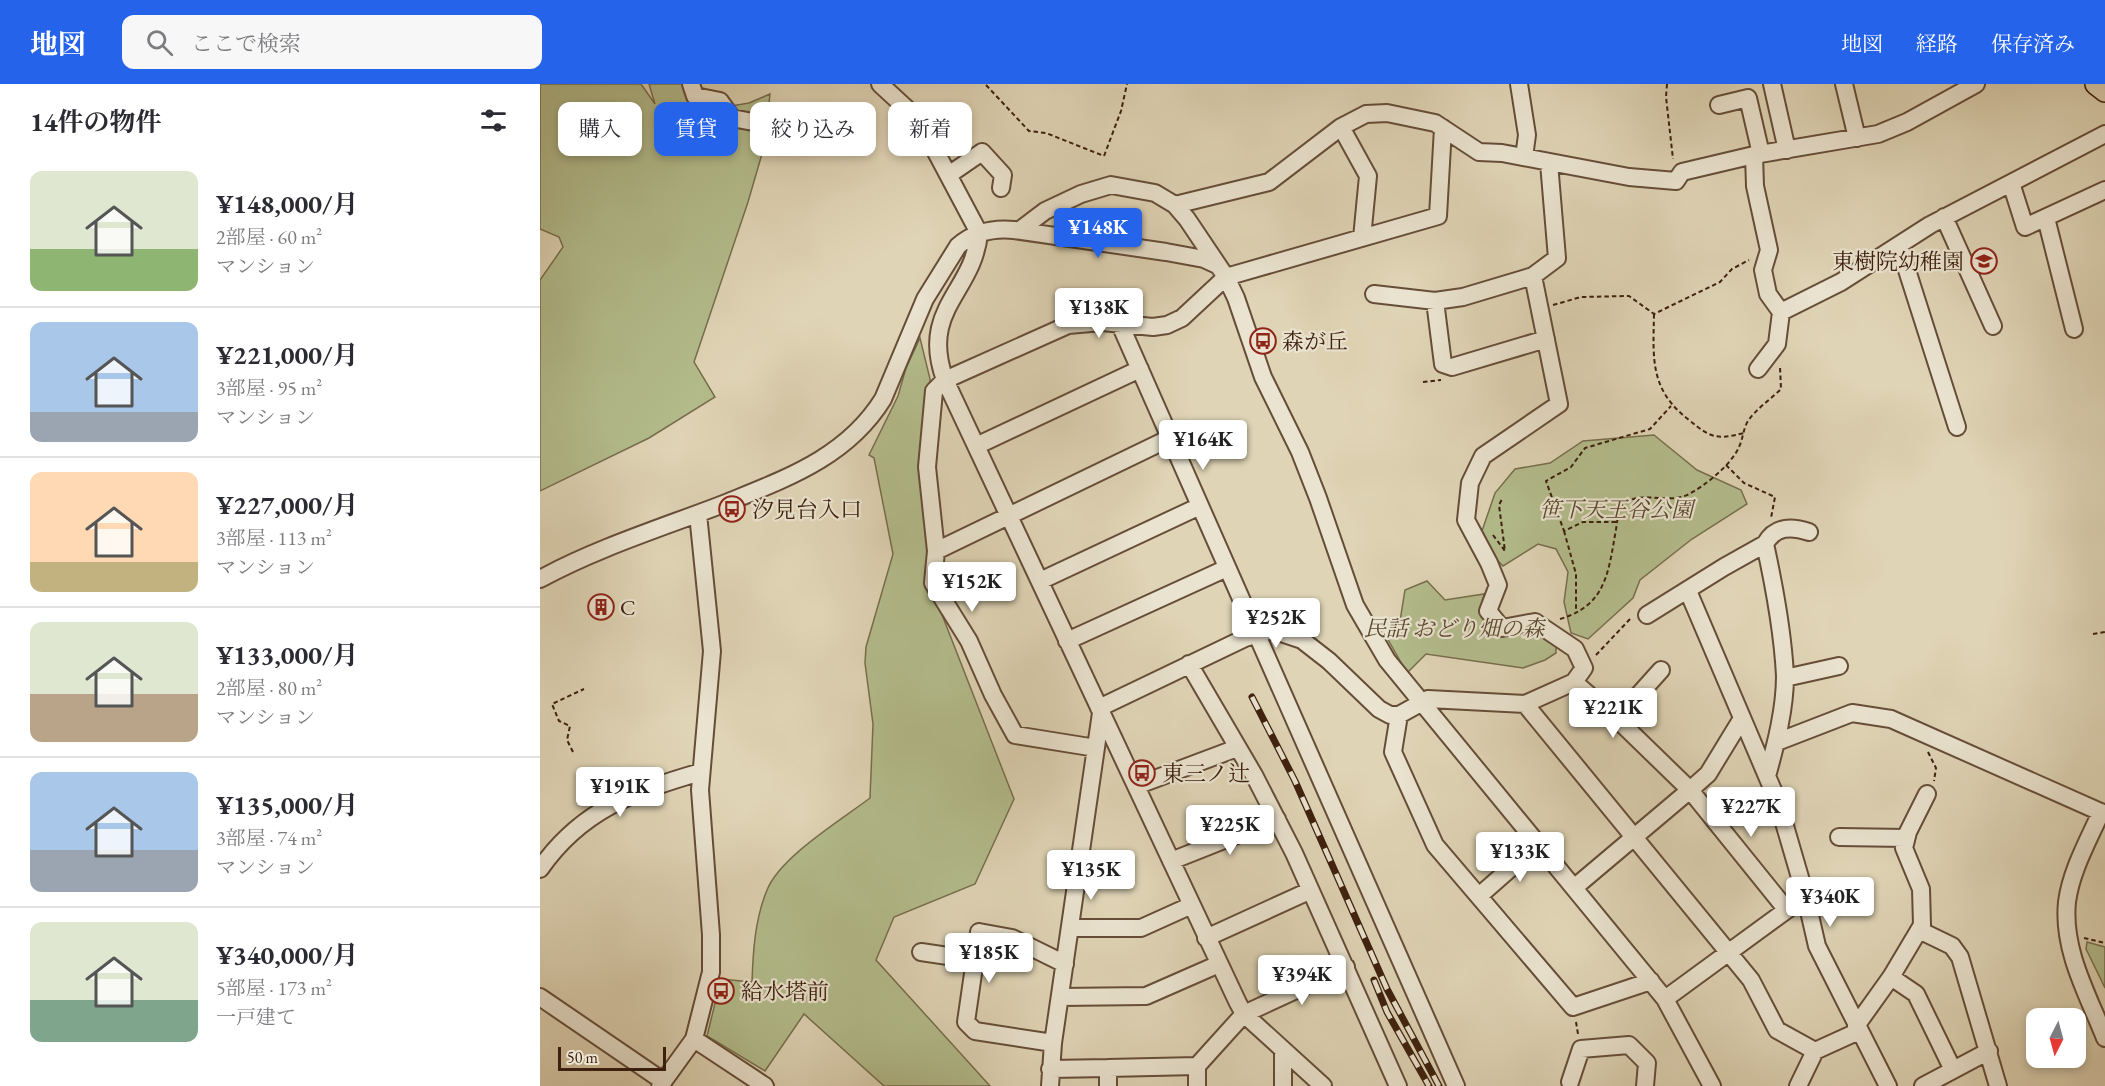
<!DOCTYPE html>
<html lang="ja">
<meta charset="utf-8">
<style>
body{margin:0;font-family:"EB Garamond","Noto Serif JP",serif;background:#f7f7f7;color:#2b2b33;height:100vh;display:flex;flex-direction:column;font-size:22px;white-space:nowrap}
*{box-sizing:border-box;margin:0}
p{font-size:20px;color:#7c7c81}
.icon{flex:none;width:33px;height:33px;fill:none;stroke:currentColor;stroke-width:2;stroke-linecap:round;stroke-linejoin:round}
.map{position:relative;flex:1;overflow:hidden}
.details{display:flex;flex-direction:column;background:#fff;width:540px}
.details>*{flex:none}
.hud{position:absolute;left:18px;top:18px;width:570px;height:54px;display:flex;gap:12px}
.needle{width:39px;rotate:186deg}
.buttons{position:absolute;left:1486px;top:924px;display:grid;gap:12px}
.buttons a{display:grid;place-items:center;width:60px;height:60px;border-radius:12px;background:#fff;box-shadow:0 3px 9px #0003;font-size:30px}
.scale{position:absolute;left:18px;bottom:15px;width:108px;box-sizing:border-box;padding-left:6px;border:3px solid #3d200e;border-top:0;font-size:16px;line-height:21px;white-space:nowrap;color:#3d200e;-webkit-text-stroke:4px #eae3cf;paint-order:stroke}
.price{position:absolute;translate:-50% -51px;padding:0 14px;border-radius:6px;background:#fff;color:#222;font-size:20px;line-height:39px;filter:drop-shadow(0 2px 3px #0008)}
.price::after{content:'';position:absolute;left:50%;top:36px;width:18px;height:14px;margin-left:-9px;background:inherit;clip-path:polygon(0 0,100% 0,50% 100%)}
.price.selected{background:#2563eb;color:#fff}
ul{padding:0;list-style:none}
li{display:flex;align-items:center;gap:18px;height:150px;padding:0 30px}
li+li{border-top:2px solid #e1e1e2}
li span{display:grid;place-items:center;flex:none;width:168px;height:120px;border-radius:12px;color:#555}
li>.icon{margin-inline-start:auto}
span .icon{width:72px;height:72px;fill:#fffc;stroke-width:1}
li b{font-size:26px}
h2{display:flex;justify-content:space-between;align-items:center;height:72px;padding:0 30px;font-size:26px}
.chip{padding:0 21px;border-radius:12px;background:#fff;box-shadow:0 3px 9px #0003;font-size:21px;line-height:54px}
.chip.selected{background:#2563eb;color:#fff}
header{display:flex;align-items:center;gap:36px;box-sizing:border-box;height:84px;padding:0 30px;background:#2563eb;color:#fff}
header strong{font-size:28px}
nav{display:flex;gap:33px;margin-inline-start:auto;font-size:21px}
.search{width:420px;height:54px;background:#f7f7f7;display:flex;align-items:center;gap:15px;box-sizing:border-box;padding:0 21px;border-radius:12px;color:#7c7c81;font-size:22px}
main{display:flex;flex:1;min-height:0}
.map>svg:first-child{display:block}
</style>
<header>
<strong>地図</strong>
<div class="search"><svg class="icon" aria-label="search" viewBox="0 0 24 24"><circle cx="10" cy="10" r="6"/><path d="M15 15l6 6"/></svg>ここで検索</div>
<nav><a>地図</a><a>経路</a><a>保存済み</a></nav>
</header>
<main>
<section class="details">
<h2>14件の物件<svg class="icon" aria-label="filters" viewBox="0 0 24 24"><path d="M4 7h16M4 17h16"/><circle cx="9" cy="7" r="2"/><circle cx="15" cy="17" r="2"/></svg></h2>
<ul>
<li><span style="background:linear-gradient(#dfe7d0 65%,#8fb573 0)"><svg class="icon" aria-label="home" viewBox="0 0 24 24"><path d="M3 11l9-7 9 7M6 9v11h12V9"/></svg></span><div><b>¥148,000/月</b><p>2部屋 · 60 m²</p><p>マンション</p></div></li>
<li><span style="background:linear-gradient(#a9c7e8 75%,#9aa5b1 0)"><svg class="icon" aria-label="home" viewBox="0 0 24 24"><path d="M3 11l9-7 9 7M6 9v11h12V9"/></svg></span><div><b>¥221,000/月</b><p>3部屋 · 95 m²</p><p>マンション</p></div></li>
<li><span style="background:linear-gradient(#ffd9b3 75%,#c2b280 0)"><svg class="icon" aria-label="home" viewBox="0 0 24 24"><path d="M3 11l9-7 9 7M6 9v11h12V9"/></svg></span><div><b>¥227,000/月</b><p>3部屋 · 113 m²</p><p>マンション</p></div></li>
<li><span style="background:linear-gradient(#dfe7d0 60%,#b9a48a 0)"><svg class="icon" aria-label="home" viewBox="0 0 24 24"><path d="M3 11l9-7 9 7M6 9v11h12V9"/></svg></span><div><b>¥133,000/月</b><p>2部屋 · 80 m²</p><p>マンション</p></div></li>
<li><span style="background:linear-gradient(#a9c7e8 65%,#9aa5b1 0)"><svg class="icon" aria-label="home" viewBox="0 0 24 24"><path d="M3 11l9-7 9 7M6 9v11h12V9"/></svg></span><div><b>¥135,000/月</b><p>3部屋 · 74 m²</p><p>マンション</p></div></li>
<li><span style="background:linear-gradient(#dfe7d0 65%,#7fa58c 0)"><svg class="icon" aria-label="home" viewBox="0 0 24 24"><path d="M3 11l9-7 9 7M6 9v11h12V9"/></svg></span><div><b>¥340,000/月</b><p>5部屋 · 173 m²</p><p>一戸建て</p></div></li>
</ul>
</section>
<div class="map">
<svg width="1565" height="1002" viewBox="0 0 1565 1002">
<rect width="100%" height="100%" fill="#dfd4b5"/>
<filter id="stains"><feTurbulence type="fractalNoise" baseFrequency=".00333" numOctaves="4"/><feColorMatrix values="0 0 0 0 .2 0 0 0 0 .09 0 0 0 0 .02 0 0 0 .5 -.17"/></filter>
<radialGradient id="worn" r=".72"><stop offset=".6" stop-color="#630" stop-opacity="0"/><stop offset="1" stop-color="#630" stop-opacity=".3"/></radialGradient>
<!-- green -->
<path fill="#b3bc8c" stroke="#786e4d" stroke-width="1.5" d="M 0,0 L 101,0 L 115,20 L 109,0 L 143,0 L 180,24 L 209,19 L 230,10 L 224,63 L 208,118 L 154,278 L 175,313 L 109,354 L 0,407 L 0,196 L 23,163 L 19,153 L 0,145 Z
M 380,254 L 390,295 L 383,397 L 390,500 L 474,715 L 435,800 L 354,833 L 336,876 L 450,1002 L 344,1002 L 264,930 L 225,987 L 167,952 L 181,895 L 212,898 C 213,867 215,835 227,806 C 240,773 301,736 330,714 L 333,640 L 325,579 L 326,563 L 353,470 L 334,374 L 329,371 L 358,312 L 366,284 Z
M 1114,351 L 1157,386 L 1201,406 L 1207,420 L 1152,455 L 1100,496 L 1093,514 L 1048,555 L 1031,549 L 1024,518 L 1028,488 L 1016,465 L 998,460 L 963,482 L 955,474 L 942,447 L 955,409 L 975,385 L 1010,379 L 1043,357 Z
M 887,497 L 905,516 L 944,510 L 941,529 L 960,552 C 990,544 993,541 1016,562 L 1016,569 L 1005,576 L 983,584 L 886,570 L 867,589 L 846,552 L 859,543 L 865,506 Z
M 1547,858 L 1565,863 L 1565,904 L 1546,865 Z"/>
<g fill="none" stroke-linecap="round" stroke-linejoin="round">
<!-- minor casing -->
<g stroke="#664d38" stroke-width="20">
<path id="minor" d="M 151,0 L 155,12 L 180,17 L 192,34 L 218,39 L 225,50
M 340,0 L 379,36 L 439,149 C 434,208 379,225 405,296 L 698,919 L 704,930 L 783,1002
M 979,0 L 987,51 L 984,73
M 1232,0 L 1247,66
M 1304,0 L 1317,54
M 1179,21 L 1208,14 L 1221,70
M 801,43 L 828,92 L 822,154
M 1214,71 L 1215,102 L 1229,166 L 1223,186 L 1228,210 L 1241,228
M 410,90 L 442,68 L 463,91 L 461,104
M 1471,99 L 1485,143 L 1565,106
M 635,121 L 729,98 L 801,43 L 826,30 L 847,29 L 895,39 L 939,68 L 962,69 L 1089,93 L 1136,97 L 1142,88 L 1214,71 L 1338,50 L 1367,38 L 1436,0
M 1404,133 L 1453,242
M 1506,134 L 1534,245
M 480,146 L 505,127 L 541,110 L 571,101 L 615,109 L 635,121 L 647,135 L 686,193 L 696,214 L 723,293 L 760,368 L 778,414 L 815,521 L 847,576 L 1125,915 L 1172,1002
M 1359,161 L 1417,343
M 993,192 L 1019,320 L 943,372 L 930,399 L 926,436 L 949,479 L 958,501 L 948,527 L 962,544 L 995,538 L 1035,565 L 1044,584 L 1034,598
M 834,210 L 895,217 L 923,213 L 993,192 L 1017,174 L 1009,79
M 895,217 L 903,280 L 912,283 L 1006,255
M 579,238 L 916,1002
M 1218,285 L 1237,260 L 1241,228 L 1301,198 L 1390,141 L 1565,50
M 436,362 L 600,285
M 1225,460 C 1235,442 1251,442 1269,448
M 396,467 L 387,383 L 394,307 L 405,296 L 528,241 L 562,238 L 613,243 L 627,241 L 642,234 L 686,193 L 898,132 L 903,44
M 0,495 C 59,463 124,443 186,419 C 247,394 307,373 343,315 L 385,215 L 418,162 C 434,148 453,144 474,146 L 626,168 L 664,175 L 677,181
M 500,497 L 660,422
M 1148,507 L 1238,718 L 1266,814 L 1277,862 L 1348,1002
M 1107,531 L 1184,483 L 1225,460 C 1234,501 1243,551 1245,592 C 1245,625 1236,660 1227,692
M 527,557 L 687,484
M 649,580 L 714,691 L 754,769 L 858,1002
M 1245,594 L 1299,582
M 985,620 L 1211,896 L 1237,946 L 1275,967
M 559,624 L 705,554 L 732,546 L 762,556 L 789,577 L 839,625 L 850,631 L 859,631 L 888,615 L 985,620 L 1034,598 L 1077,635 L 1150,706 L 1035,803
M 859,631 L 853,668 L 895,761 L 1033,923 L 1111,897
M 1077,635 L 1121,586
M 1201,636 L 1168,690 L 1150,706 L 1246,825
M 1237,658 L 1312,629 L 1351,635 L 1565,730
M 556,664 L 475,651 L 453,611 L 429,557 L 393,499 L 396,467 L 630,354
M 596,702 L 697,664
M 1561,728 C 1548,757 1531,787 1527,818 C 1522,866 1548,911 1565,954
M 1299,753 L 1366,754
M 631,777 L 737,735
M 0,785 C 41,726 94,707 161,688
M 939,812 L 998,760
M 530,844 L 601,844 L 652,821
M 1379,846 L 1412,862 L 1420,873 L 1458,1002
M 666,854 L 769,807
M 381,868 L 435,876
M 1351,893 L 1376,910 L 1413,986
M 0,913 L 123,997
M 520,913 L 606,912 L 679,880
M 1125,915 L 1255,820
M 1316,942 L 1351,893 L 1382,841 L 1381,805 L 1364,764 L 1368,748 L 1387,710
M 154,955 L 225,1002
M 513,959 L 435,947 L 426,938 L 439,848 L 472,854 L 525,880
M 743,967 L 743,1002
M 510,985 L 568,984
M 1030,998 L 1041,965 L 1089,961 L 1107,979 L 1105,1002
M 120,1002 L 154,955 L 171,888 L 171,851 L 160,706 L 172,567 L 158,430
M 510,1002 L 513,959 L 561,629
M 568,1002 L 568,984 L 657,982
M 657,1002 L 657,982 L 704,930 L 806,883
M 1258,1002 L 1275,967 L 1319,947
M 1383,1002 L 1449,967"/>
</g>
<!-- major casing -->
<g stroke="#3d200e" stroke-width="24">
<path id="major" d="M 1556,0 L 1565,7"/>
</g>
<!-- path -->
<path stroke="#3d200e" stroke-width="2" stroke-dasharray="4.5 3" stroke-linecap="butt" d="M 1127,0 L 1126,13 L 1133,75
M 446,1 L 489,47 L 506,49 L 564,72 L 581,27 L 587,0
M 1013,221 L 1041,213 L 1089,212 L 1114,230 L 1180,198 L 1192,185 L 1209,176
M 1114,230 C 1113,276 1110,306 1149,336 C 1171,354 1176,356 1204,349
M 883,298 L 901,296
M 1186,381 L 1204,399 L 1235,413 L 1231,434
M 1076,438 L 1043,438 L 1024,447 L 1006,397 L 1031,383 L 1045,364 L 1110,345 L 1131,322
M 1024,447 L 1036,490 L 1036,529
M 953,451 L 965,467 L 959,421 L 962,415
M 1020,535 C 1064,522 1068,492 1075,451 C 1077,442 1077,431 1081,424 C 1095,403 1128,422 1149,410 C 1166,401 1191,381 1199,363 C 1203,355 1203,345 1208,337 C 1216,325 1231,315 1241,305 L 1240,283
M 1553,550 L 1565,548
M 1056,571 L 1091,534
M 33,668 L 27,656 L 30,642 L 19,637 L 12,620 L 44,605
M 1388,668 L 1396,684 L 1394,697
M 1544,854 L 1565,859
M 1036,938 L 1038,950"/>
<!-- minor -->
<use href="#minor" stroke="#eae3cf" stroke-width="16"/>
<!-- major -->
<use href="#major" stroke="#dfd4b5" stroke-width="21"/>
<!-- rail casing -->
<g stroke="#3d200e" stroke-width="7">
<path id="rail" d="M 712,613 L 755,697 L 847,905 L 899,1002
M 834,896 L 847,928 L 889,1002"/>
</g>
<!-- rail -->
<use href="#rail" stroke="#eae3cf" stroke-width="4.5" stroke-dasharray="14" stroke-linecap="butt"/>
</g>
<!-- icons -->
<defs>
<g id="school-ring" transform="scale(1.35)"><circle r="9.5" fill="#eae3cf" stroke="#8f2418" stroke-width="1.5"/><path d="M0-5L7-2L0 1L-7-2ZM-4 1L0 2.5L4 1V4Q0 6-4 4Z" fill="#8f2418"/></g>
<g id="bus-ring" transform="scale(1.35)"><circle r="9.5" fill="#eae3cf" stroke="#8f2418" stroke-width="1.5"/><path d="M-5-6H5V4H4V6H2V4H-2V6H-4V4H-5ZM-3.5-4V0h7V-4ZM-3.5 1.2v1.5H-2V1.2ZM2 1.2v1.5H3.5V1.2Z" fill="#8f2418"/></g>
<g id="building-ring" transform="scale(1.35)"><circle r="9.5" fill="#eae3cf" stroke="#8f2418" stroke-width="1.5"/><path d="M-4-6H4V6H1V3H-1V6H-4ZM-2.5-4.3h1.7v1.8h-1.7ZM.8-4.3h1.7v1.8H.8ZM-2.5-1h1.7V.8h-1.7ZM.8-1h1.7V.8H.8Z" fill="#8f2418"/></g>
</defs>
<g fill-rule="evenodd">
<use href="#school-ring" x="1444" y="177"/>
<use href="#bus-ring" x="723" y="257"/>
<use href="#bus-ring" x="192" y="425"/>
<use href="#building-ring" x="61" y="523"/>
<use href="#bus-ring" x="602" y="689"/>
<use href="#bus-ring" x="181" y="907"/>
</g>
<g text-anchor="middle" stroke-width="4.5" stroke-linejoin="round" paint-order="stroke">
<!-- poi labels -->
<g font-size="22" fill="#3d200e" stroke="#eae3cf" text-anchor="start">
<text x="1424" y="185" text-anchor="end">東樹院幼稚園</text>
<text x="742" y="265">森が丘</text>
<text x="212" y="433">汐見台入口</text>
<text x="80" y="531">C</text>
<text x="622" y="697">東三ノ辻</text>
<text x="201" y="915">給水塔前</text>
</g>
<!-- park labels -->
<g font-size="22" font-style="italic" fill="#5a472e" stroke="#eae3cf">
<text x="1076" y="433">笹下天王谷公園</text>
<text x="914" y="552">民話 おどり畑の森</text>
</g>
</g>
<rect width="100%" height="100%" filter="url(#stains)"/>
<rect width="100%" height="100%" fill="url(#worn)"/>
</svg>
<div class="buttons">
<a><svg class="needle" viewBox="-14 -14 28 28"><path d="M0-13l5 13h-10z" fill="#e53935"/><path d="M0 13l5-13h-10z" fill="#7c7c81"/></svg></a>
</div>
<div class="scale">50 m</div>
<b class="price selected" style="left:558px;top:175px">¥148K</b>
<b class="price" style="left:559px;top:255px">¥138K</b>
<b class="price" style="left:663px;top:387px">¥164K</b>
<b class="price" style="left:432px;top:529px">¥152K</b>
<b class="price" style="left:736px;top:565px">¥252K</b>
<b class="price" style="left:1073px;top:655px">¥221K</b>
<b class="price" style="left:80px;top:734px">¥191K</b>
<b class="price" style="left:1211px;top:754px">¥227K</b>
<b class="price" style="left:690px;top:772px">¥225K</b>
<b class="price" style="left:980px;top:799px">¥133K</b>
<b class="price" style="left:551px;top:817px">¥135K</b>
<b class="price" style="left:1290px;top:844px">¥340K</b>
<b class="price" style="left:449px;top:900px">¥185K</b>
<b class="price" style="left:762px;top:922px">¥394K</b>
<div class="hud">
<a class="chip">購入</a>
<a class="chip selected">賃貸</a>
<a class="chip">絞り込み</a>
<a class="chip">新着</a>
</div>
</div>
</main>
